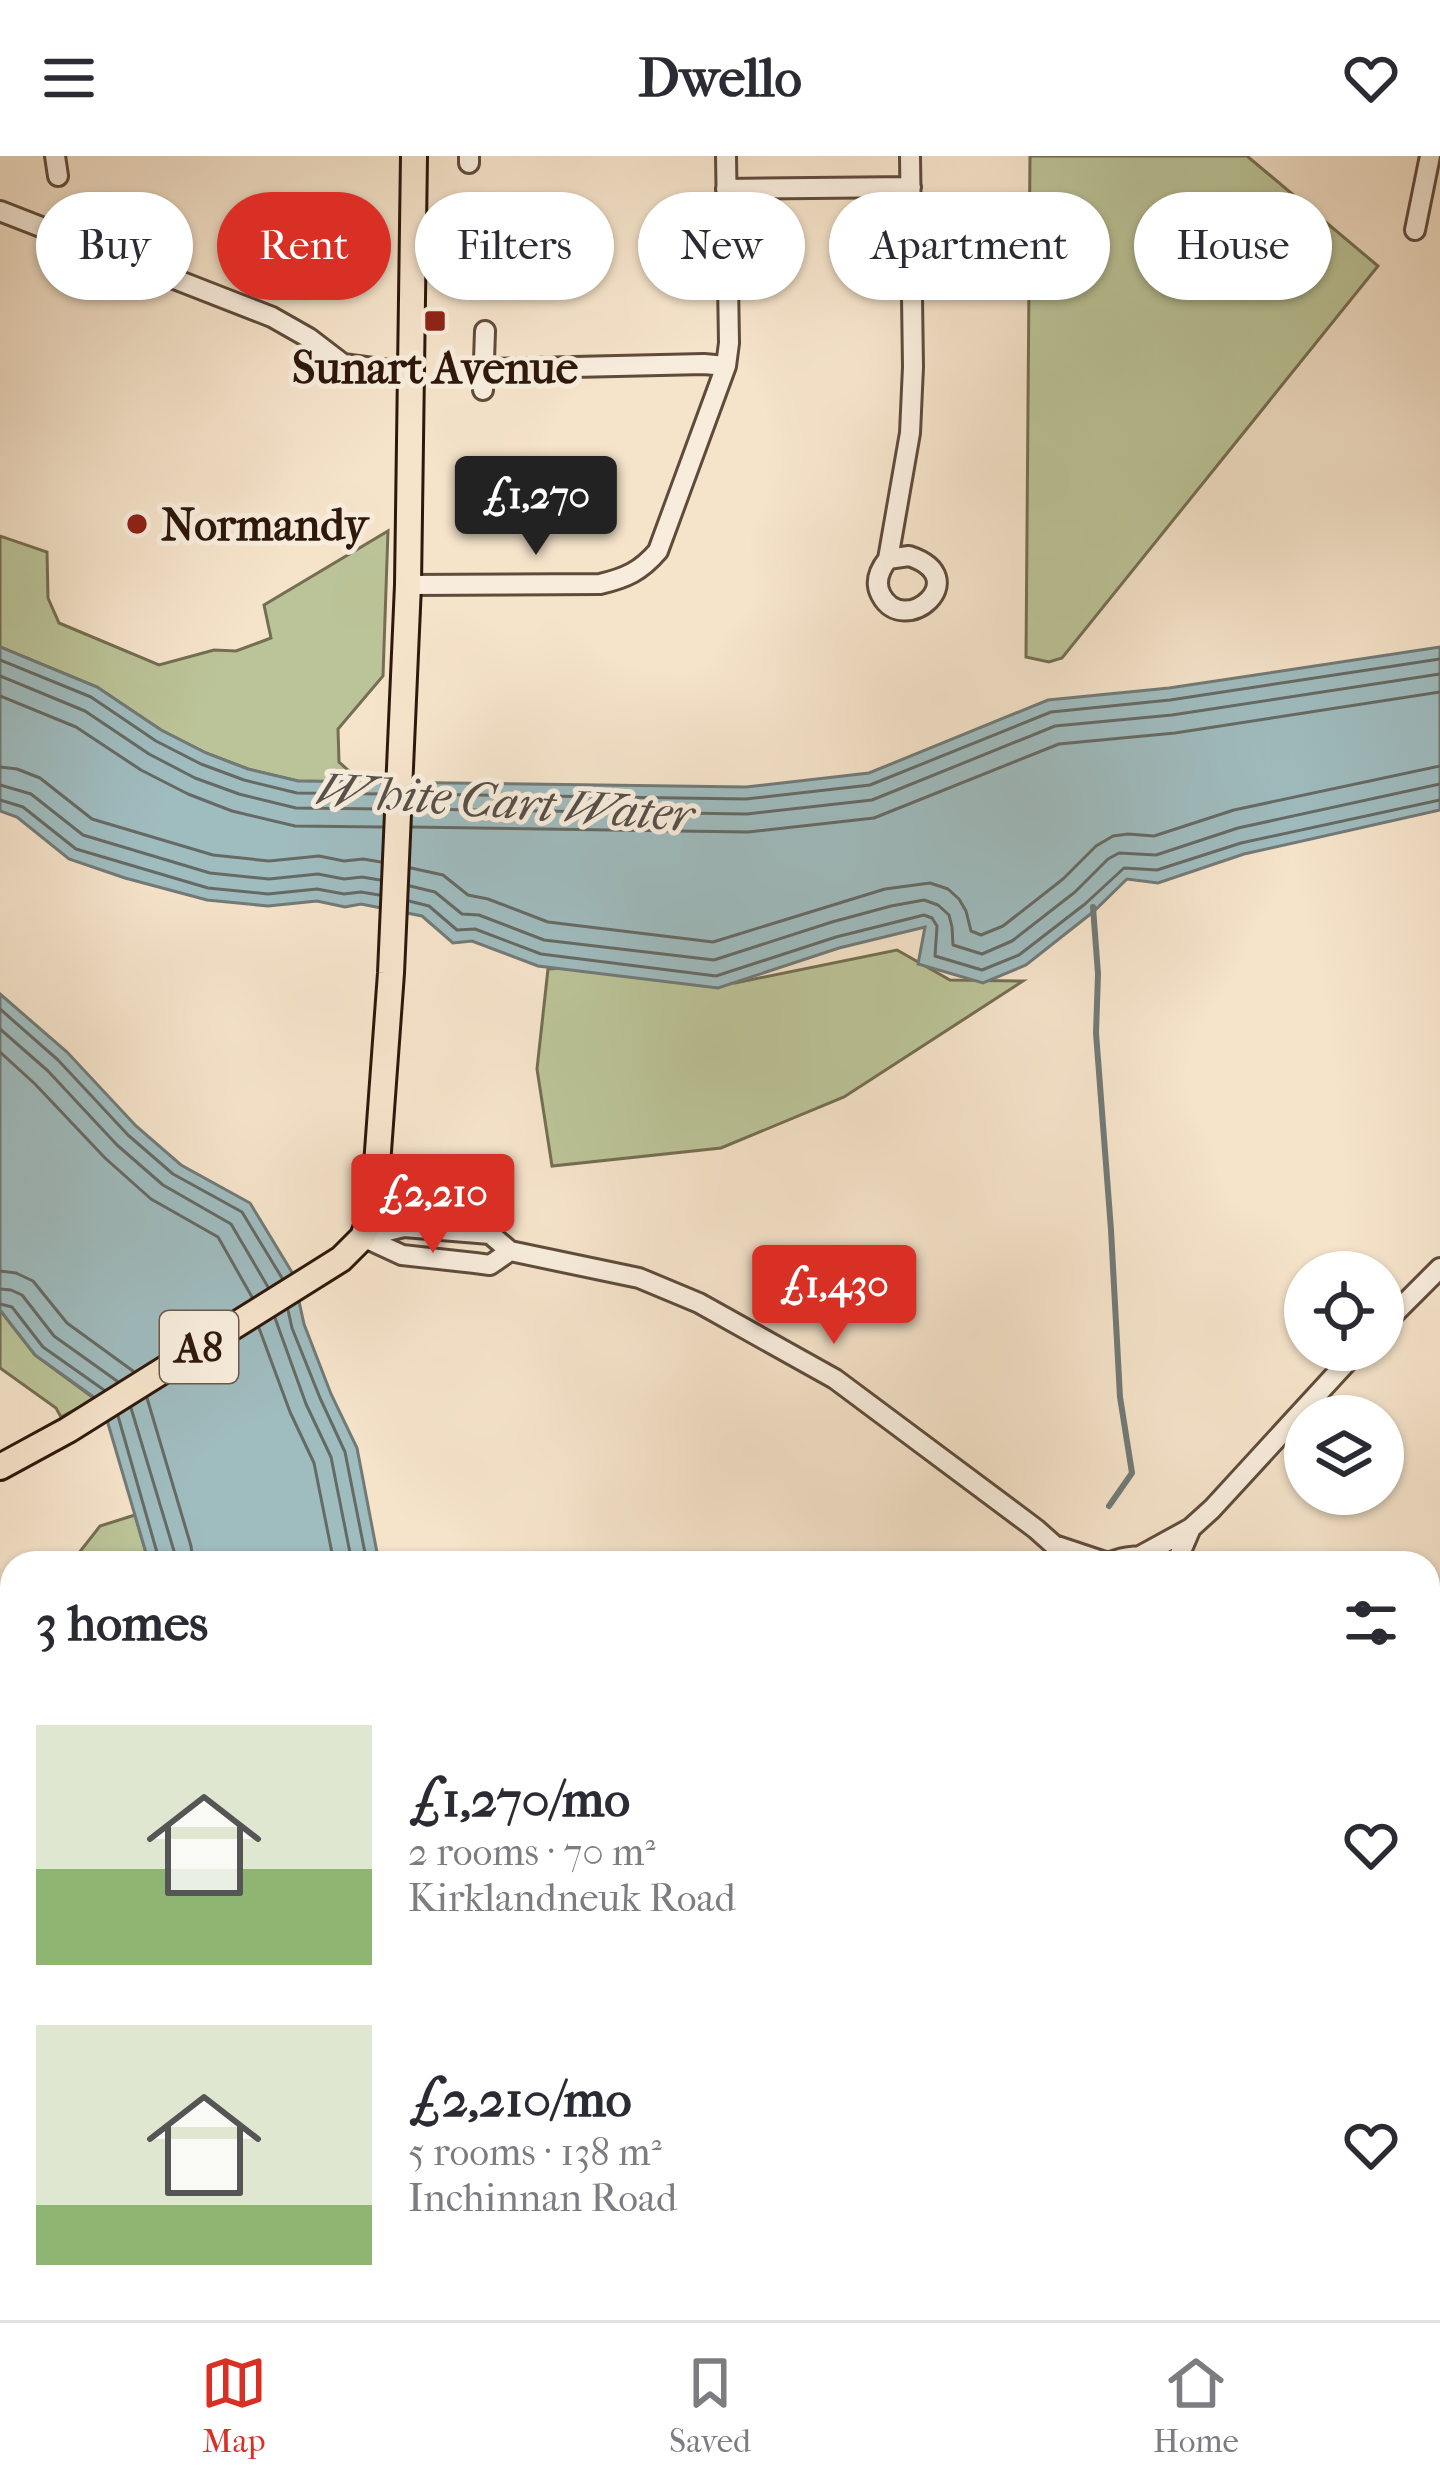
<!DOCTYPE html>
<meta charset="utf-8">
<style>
body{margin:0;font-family:"IM FELL French Canon",serif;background:#f2f2f3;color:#2b2b33;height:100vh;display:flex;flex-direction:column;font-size:45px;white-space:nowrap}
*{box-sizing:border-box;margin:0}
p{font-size:39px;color:#7c7c81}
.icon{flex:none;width:66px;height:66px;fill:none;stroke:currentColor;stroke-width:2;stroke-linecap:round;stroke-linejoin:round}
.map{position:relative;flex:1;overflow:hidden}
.panel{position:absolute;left:0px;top:1395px;width:1440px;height:771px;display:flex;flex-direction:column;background:#fff;border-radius:36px 36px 0 0;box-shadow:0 3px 9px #0004}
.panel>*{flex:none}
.hud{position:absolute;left:36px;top:36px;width:1368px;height:108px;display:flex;gap:24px}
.controls{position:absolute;left:1284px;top:1095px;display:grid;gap:24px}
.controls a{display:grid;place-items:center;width:120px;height:120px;border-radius:50%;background:#fff;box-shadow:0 3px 9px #0004;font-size:60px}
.price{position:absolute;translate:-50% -102px;padding:0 27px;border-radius:12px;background:#d93025;color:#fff;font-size:39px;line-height:78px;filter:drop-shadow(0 3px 6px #0008)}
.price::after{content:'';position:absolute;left:50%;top:72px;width:36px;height:27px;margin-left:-18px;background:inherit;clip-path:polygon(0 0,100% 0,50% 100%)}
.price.selected{background:#222;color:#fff}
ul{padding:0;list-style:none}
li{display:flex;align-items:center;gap:36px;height:300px;padding:0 36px}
li span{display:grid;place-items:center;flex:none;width:336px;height:240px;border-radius:0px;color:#555}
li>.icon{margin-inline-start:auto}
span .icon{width:144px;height:144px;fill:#fffc;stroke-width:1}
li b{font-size:51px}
h2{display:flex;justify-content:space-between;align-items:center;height:144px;padding:0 36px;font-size:51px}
.pill{padding:0 42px;border-radius:54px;background:#fff;box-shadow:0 3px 9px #0004;font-size:42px;line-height:108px}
.pill.selected{background:#d93025;color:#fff}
header{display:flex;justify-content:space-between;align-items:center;height:156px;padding:0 36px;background:#fff;font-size:54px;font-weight:700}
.tabs{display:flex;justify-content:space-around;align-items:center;height:168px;border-top:3px solid #e1e1e2;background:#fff;font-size:33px;color:#7c7c81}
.tabs a{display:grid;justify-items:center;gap:6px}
.tabs .selected{color:#d93025}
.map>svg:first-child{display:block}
</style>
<header><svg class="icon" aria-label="menu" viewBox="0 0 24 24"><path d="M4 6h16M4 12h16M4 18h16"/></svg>Dwello<svg class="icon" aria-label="heart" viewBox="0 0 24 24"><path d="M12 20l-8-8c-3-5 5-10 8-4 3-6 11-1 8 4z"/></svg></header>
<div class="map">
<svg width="1440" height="2164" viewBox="0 0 1440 2164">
<rect width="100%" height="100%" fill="#f5e3ca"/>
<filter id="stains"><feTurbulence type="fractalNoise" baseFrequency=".00167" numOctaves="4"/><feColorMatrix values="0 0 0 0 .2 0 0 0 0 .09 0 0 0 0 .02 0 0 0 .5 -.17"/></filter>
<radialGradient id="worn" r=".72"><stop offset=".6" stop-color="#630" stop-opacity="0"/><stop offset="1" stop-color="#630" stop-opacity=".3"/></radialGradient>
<!-- green -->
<path fill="#bbc498" stroke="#746e52" stroke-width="3" d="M 1030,0 L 1247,0 L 1378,110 L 1062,502 L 1049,506 L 1026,501 Z
M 388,375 L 383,520 L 338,573 L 339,606 L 350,616 L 354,626 L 298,625 L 248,613 L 206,597 L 161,574 L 97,531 L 0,491 L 0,380 L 47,396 L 48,442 L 59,467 L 159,509 L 214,494 L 236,495 L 271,482 L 264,449 Z
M 897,794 L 950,824 L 1023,825 L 844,941 L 721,992 L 552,1010 L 537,913 L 548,813 L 585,811 L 735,827 Z
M 0,1154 L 35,1199 L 95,1243 L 61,1261 L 56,1252 L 0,1212 Z
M 135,1359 L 149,1407 L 71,1407 L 100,1370 Z
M 12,1485 L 12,1947 L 0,1965 L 0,1500 Z
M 1428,2116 L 1440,2121 L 1440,2164 L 1307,2164 L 1308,2154 L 1428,2154 Z
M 170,2154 L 942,2154 L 955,2164 L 164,2164 Z
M 963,2154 L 1302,2154 L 1300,2164 L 998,2164 Z"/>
<!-- water -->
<path fill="#9fbcbf" stroke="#727a77" stroke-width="3" d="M 0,491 L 97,531 L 161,574 L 206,597 L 248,613 L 298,625 L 746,631 L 869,617 L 1048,544 L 1169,532 L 1440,491 L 1440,654 L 1244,698 L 1158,727 L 1127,723 L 1093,756 L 1026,809 L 983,827 L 918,808 L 925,771 L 839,792 L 718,832 L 538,810 L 472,785 L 453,787 L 422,760 L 361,748 L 345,751 L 317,745 L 268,750 L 207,744 L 125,722 L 69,703 L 17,661 L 0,655 Z
M 0,838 L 67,896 L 136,970 L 181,1009 L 250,1047 L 293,1118 L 304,1168 L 331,1238 L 357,1292 L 379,1407 L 149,1407 L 102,1247 L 35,1199 L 0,1154 Z
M 12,1947 L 12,2154 L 108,2154 L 101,2164 L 0,2164 L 0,1965 Z"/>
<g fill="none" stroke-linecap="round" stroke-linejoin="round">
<!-- shore -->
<path stroke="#666a65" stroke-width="3" d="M 0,504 L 91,541 L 156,585 L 201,608 L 244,624 L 297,637 L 384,638
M 0,520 L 85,555 L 149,598 L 195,622 L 239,638 L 296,652 L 383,653
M 0,540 L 76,571 L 141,614 L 188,638 L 232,655 L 295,670 L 382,671
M 0,611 L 17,613 L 40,622 L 92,663 L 213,699 L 269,705 L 319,700 L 344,705 L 363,703 L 381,706
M 0,629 L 31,638 L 83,679 L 210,717 L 269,723 L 318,718 L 344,723 L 362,721 L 380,724
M 414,638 L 746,643 L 870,629 L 1051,556 L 1170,544 L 1440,503
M 0,644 L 23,651 L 76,693 L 208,732 L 268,738 L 317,733 L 344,738 L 361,736 L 379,739
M 413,653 L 747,658 L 872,644 L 1055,570 L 1172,559 L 1440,518
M 412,671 L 748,676 L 874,662 L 1059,588 L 1175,577 L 1440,536
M 411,712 L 443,719 L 468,739 L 488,743 L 548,766 L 713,786 L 885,733 L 930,727 L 948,733 L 959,743 L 966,755 L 971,775 L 981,779 L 1003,770 L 1063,723 L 1096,690 L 1113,680 L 1128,678 L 1154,680 L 1234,654 L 1440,610
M 410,730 L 435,736 L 462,758 L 479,759 L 544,784 L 714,804 L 832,766 L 891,750 L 924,744 L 938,749 L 949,759 L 952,771 L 953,789 L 982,798 L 1012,785 L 1075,736 L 1108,703 L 1119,697 L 1156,699 L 1238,672 L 1440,628
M 409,745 L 429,750 L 457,774 L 475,773 L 541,798 L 716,820 L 836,781 L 924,759 L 932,762 L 937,770 L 935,800 L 982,814 L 1019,799 L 1085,748 L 1124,712 L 1157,714 L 1241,687 L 1440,644
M 0,853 L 58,904 L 128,979 L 173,1018 L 242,1056 L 282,1122
M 0,873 L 48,915 L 117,989 L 163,1029 L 231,1068 L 268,1131
M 0,896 L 35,928 L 105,1002 L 151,1043 L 218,1081 L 252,1141
M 0,1115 L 16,1117 L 33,1125 L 67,1167 L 133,1215
M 0,1133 L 11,1134 L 22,1139 L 54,1180 L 117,1225
M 0,1148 L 12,1151 L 43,1191 L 104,1234
M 288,1154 L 292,1172 L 320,1242 L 345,1296 L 367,1407
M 275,1162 L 306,1248 L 331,1301 L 352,1407
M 259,1172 L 290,1256 L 314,1307 L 334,1407
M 147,1242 L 191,1390 L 193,1407
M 131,1252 L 174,1395 L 175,1407
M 118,1260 L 160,1407"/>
<!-- stream -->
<path stroke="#727a77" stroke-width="6" d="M 1093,751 L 1098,818 L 1096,877 L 1111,1074 L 1120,1241 L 1132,1317 L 1109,1350"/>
<!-- minor casing -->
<g stroke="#604b3b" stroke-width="24">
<path id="minor" d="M 55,0 L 58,20
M 469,0 L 469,7
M 726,33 L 911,31
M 0,55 L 272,161 L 309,182 L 343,208 L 411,217
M 1415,74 L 1430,0
M 484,213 L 704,208 L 726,210
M 483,234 L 485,175
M 909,400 C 976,422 904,483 881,439 C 874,426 880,413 888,403 Z
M 888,403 L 910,277 L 913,211 L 910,0
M 408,429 L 600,428 C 626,422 641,415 658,395 L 726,210 L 729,187 L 726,0
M 363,1081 L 404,1071 L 490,1078 L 510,1095 L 639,1122 L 699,1147 L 835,1223 L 1036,1373 L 1054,1389 L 1067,1407
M 363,1081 L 402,1099 L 475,1107 L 490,1109 L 510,1095
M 1383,1169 L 1440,1112
M 1054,1389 L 1108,1407 C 1125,1400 1139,1397 1156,1407
M 1140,1400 L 1191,1372 L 1212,1353 L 1358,1194
M 1176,1407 L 1191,1372"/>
</g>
<!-- major casing -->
<g stroke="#2e180b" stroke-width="30">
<path id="major" d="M 0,1311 L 68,1274 L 341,1103 L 363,1081 L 374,1050 L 391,817 L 408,429 L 414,0"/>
</g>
<!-- minor -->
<use href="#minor" stroke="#f8eddd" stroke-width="18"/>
<!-- major -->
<use href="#major" stroke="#f5e3ca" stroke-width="24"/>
</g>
<!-- markers -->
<g fill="#8f2418" stroke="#f8eddd" stroke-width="4.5">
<rect x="423" y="153" width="24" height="24" rx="6"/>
<circle cx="137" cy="368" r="12"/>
</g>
<g text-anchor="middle" stroke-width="10" stroke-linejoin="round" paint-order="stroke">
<!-- shield labels -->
<rect fill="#f8eddd" stroke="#6b584a" stroke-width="3" x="160" y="1155" width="78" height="72" rx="9"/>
<g font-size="42" font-weight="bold" fill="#2e180b">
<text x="199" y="1206">A8</text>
</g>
<!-- poi labels -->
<g font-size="45" font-weight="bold" fill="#2e180b" stroke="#f8eddd">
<text x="435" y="227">Sunart Avenue</text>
<text x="161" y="384" text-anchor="start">Normandy</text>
</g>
<!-- water labels -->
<g font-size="48" font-style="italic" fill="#56514a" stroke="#f8eddd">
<text transform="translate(505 645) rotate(4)" y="17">White Cart Water</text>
</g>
</g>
<rect width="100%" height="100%" filter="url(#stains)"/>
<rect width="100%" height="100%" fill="url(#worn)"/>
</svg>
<div class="controls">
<a><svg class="icon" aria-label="locate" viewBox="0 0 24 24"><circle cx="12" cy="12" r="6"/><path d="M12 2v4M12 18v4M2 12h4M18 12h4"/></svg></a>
<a><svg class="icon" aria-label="layers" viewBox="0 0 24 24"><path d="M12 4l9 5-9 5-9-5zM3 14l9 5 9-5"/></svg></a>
</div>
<b class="price selected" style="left:536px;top:402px">£1,270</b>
<b class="price" style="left:433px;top:1100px">£2,210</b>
<b class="price" style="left:834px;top:1191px">£1,430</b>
<div class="hud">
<a class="pill">Buy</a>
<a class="pill selected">Rent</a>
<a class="pill">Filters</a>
<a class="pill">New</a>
<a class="pill">Apartment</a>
<a class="pill">House</a>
</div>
<section class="panel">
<h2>3 homes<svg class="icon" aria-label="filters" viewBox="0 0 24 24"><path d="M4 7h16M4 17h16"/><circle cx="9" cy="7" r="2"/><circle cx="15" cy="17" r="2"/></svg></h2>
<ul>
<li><span style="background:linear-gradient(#dfe7d0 60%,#8fb573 0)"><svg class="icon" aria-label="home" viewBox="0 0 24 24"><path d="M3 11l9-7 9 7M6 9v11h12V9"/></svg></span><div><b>£1,270/mo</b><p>2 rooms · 70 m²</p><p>Kirklandneuk Road</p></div><svg class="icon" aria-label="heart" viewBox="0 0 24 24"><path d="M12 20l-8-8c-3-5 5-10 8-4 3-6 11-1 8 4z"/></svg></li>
<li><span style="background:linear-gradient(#dfe7d0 75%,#8fb573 0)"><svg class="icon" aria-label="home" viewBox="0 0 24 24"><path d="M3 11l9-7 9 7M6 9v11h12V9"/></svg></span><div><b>£2,210/mo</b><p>5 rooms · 138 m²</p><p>Inchinnan Road</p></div><svg class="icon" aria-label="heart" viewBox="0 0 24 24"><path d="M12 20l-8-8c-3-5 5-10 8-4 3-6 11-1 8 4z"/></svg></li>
</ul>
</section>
</div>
<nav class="tabs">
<a class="selected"><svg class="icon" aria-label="map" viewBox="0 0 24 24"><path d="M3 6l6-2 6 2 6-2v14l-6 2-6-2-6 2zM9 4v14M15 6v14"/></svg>Map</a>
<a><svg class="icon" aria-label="saved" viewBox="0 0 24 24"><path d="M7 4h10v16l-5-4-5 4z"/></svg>Saved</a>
<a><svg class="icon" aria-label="home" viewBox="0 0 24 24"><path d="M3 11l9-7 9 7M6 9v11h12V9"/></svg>Home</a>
</nav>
